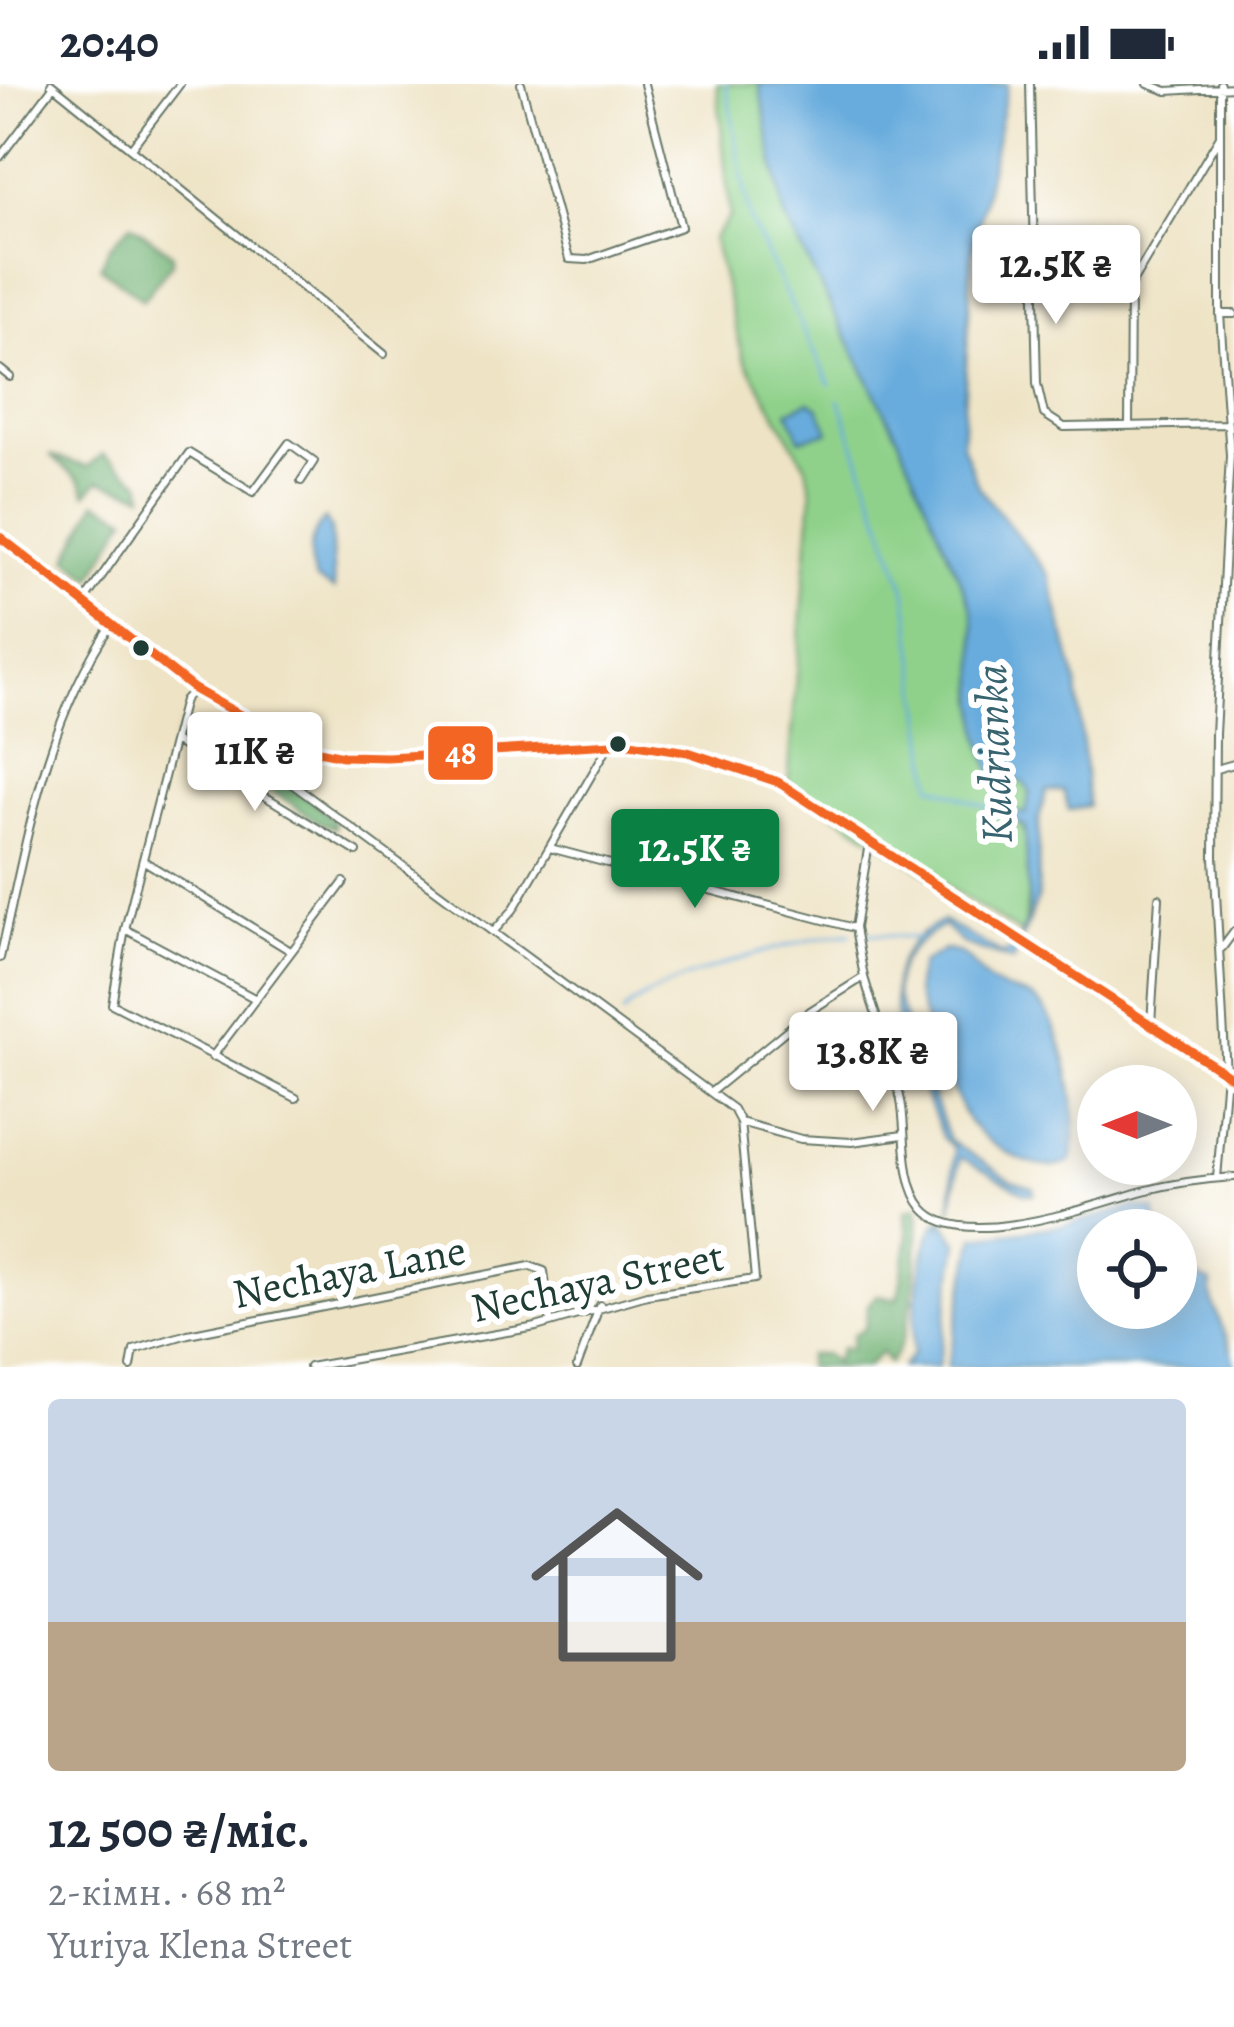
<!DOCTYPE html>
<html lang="uk">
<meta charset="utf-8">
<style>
body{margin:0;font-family:Alegreya,serif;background:#f2f2f3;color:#1f2937;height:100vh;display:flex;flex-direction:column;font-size:45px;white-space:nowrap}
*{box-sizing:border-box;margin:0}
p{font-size:39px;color:#747a83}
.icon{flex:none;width:66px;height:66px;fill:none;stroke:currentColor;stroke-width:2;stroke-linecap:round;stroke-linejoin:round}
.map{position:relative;height:1283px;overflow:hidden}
.side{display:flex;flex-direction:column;background:#fff;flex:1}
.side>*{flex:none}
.needle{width:78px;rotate:270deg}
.tools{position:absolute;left:1077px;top:981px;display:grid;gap:24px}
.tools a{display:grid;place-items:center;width:120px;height:120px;border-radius:50%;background:#fff;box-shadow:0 6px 30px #0003;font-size:60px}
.price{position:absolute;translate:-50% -102px;padding:0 27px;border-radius:12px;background:#fff;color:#222;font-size:39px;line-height:78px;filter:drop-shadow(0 3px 6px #0008)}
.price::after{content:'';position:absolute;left:50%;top:72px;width:36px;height:27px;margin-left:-18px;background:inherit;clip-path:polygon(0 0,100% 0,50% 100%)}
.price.active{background:#0b8043;color:#fff}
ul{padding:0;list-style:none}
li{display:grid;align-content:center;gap:24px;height:636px;padding:0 48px}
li+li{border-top:3px solid #e0e1e3}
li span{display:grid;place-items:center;height:372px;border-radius:12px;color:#555}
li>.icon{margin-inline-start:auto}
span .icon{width:216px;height:216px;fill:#fffc;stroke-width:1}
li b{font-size:51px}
.status{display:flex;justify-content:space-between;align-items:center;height:84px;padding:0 60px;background:#fff;direction:ltr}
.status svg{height:33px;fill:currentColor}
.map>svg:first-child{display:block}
</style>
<div class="status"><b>20:40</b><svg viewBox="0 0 49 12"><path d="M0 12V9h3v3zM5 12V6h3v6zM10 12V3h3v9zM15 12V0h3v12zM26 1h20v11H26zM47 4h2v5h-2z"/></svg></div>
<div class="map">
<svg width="1234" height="1283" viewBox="0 0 1234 1283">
<rect width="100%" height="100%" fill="#fff"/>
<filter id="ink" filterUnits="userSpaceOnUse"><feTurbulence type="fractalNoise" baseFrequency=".00833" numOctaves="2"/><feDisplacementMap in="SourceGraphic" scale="24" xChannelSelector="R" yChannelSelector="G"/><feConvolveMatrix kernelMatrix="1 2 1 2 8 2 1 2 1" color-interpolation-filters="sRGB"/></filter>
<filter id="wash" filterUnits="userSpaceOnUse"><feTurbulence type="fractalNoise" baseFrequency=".004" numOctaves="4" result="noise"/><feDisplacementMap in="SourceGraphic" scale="48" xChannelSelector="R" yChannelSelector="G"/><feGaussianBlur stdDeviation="2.7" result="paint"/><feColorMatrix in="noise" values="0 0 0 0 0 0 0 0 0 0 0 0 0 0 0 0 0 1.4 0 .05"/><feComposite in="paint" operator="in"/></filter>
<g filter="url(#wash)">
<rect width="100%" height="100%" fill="#eee3c5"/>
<!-- green -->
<path fill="#8fd18a" stroke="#57875f" stroke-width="3" d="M 717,0 L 759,0 L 784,131 L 898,353 L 972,524 L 977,553 L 976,615 L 1003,695 L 1023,698 L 1030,707 L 1027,727 L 1018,739 C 1036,753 1029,828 1021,850 L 788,699 L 812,409 L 807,384 L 743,273 L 713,155 L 730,133 Z"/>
<!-- forest -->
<path fill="#73b376" stroke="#497855" stroke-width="3" d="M 131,140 L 172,170 L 172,179 L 143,216 L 100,183 L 110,162 Z
M 103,370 L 141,398 L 144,411 L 99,397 L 86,410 L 81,398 L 50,371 L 88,383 Z
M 96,418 L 127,433 L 92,494 L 68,474 Z
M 279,684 L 334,737 L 335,744 L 318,738 L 250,692 Z
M 918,1123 C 920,1157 914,1256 889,1279 L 881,1268 L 867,1283 L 807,1283 L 808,1271 L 824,1270 L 835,1278 L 841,1264 L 850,1265 L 853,1251 L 865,1244 L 868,1221 L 877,1211 L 898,1215 L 908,1152 L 905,1127 Z"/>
<!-- water -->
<path fill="#67acdd" stroke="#437488" stroke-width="3" d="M 759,0 L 1008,0 L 972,171 L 962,360 L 978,402 L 1049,491 L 1077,601 L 1088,722 L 1069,726 L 1063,707 L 1046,707 L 1039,735 L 1038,814 L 1013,877 L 963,860 L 944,842 C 916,857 892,877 896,911 L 949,1056 L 1012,1097 L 1034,1104 L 1034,1110 L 1025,1109 L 960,1073 L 951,1128 L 954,1066 L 942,1053 C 918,982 847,881 943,837 L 1003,870 L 1016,864 L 1029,830 L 1025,742 L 1011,735 L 1013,727 L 1026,730 L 1030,707 L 1023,698 L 993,690 C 968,639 982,578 972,524 L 898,353 L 784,131 Z
M 809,318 L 819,324 L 829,348 L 800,355 L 788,327 Z
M 325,435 L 331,445 L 334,506 L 316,496 C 307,476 308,451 325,435 Z
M 944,866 C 968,867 972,882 987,896 C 1001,909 1024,906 1038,918 C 1066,943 1084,1045 1070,1078 C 1039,1094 991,1063 970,1039 C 961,1028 918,923 916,908 C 915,898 918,890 921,880 Z
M 1134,1123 L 1155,1126 L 1159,1146 L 1098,1146 L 1098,1224 L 1176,1224 L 1176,1176 L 1183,1186 L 1211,1199 C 1206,1221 1234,1255 1234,1283 L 947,1283 L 975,1153 L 1066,1141 Z
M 943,1135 L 958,1158 L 938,1283 L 902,1283 L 913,1270 C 912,1245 921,1144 941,1136 L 941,1145 Z"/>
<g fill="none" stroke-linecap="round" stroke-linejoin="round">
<!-- stream -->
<path stroke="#67acdd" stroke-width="3" d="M 726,0 L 750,136 L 830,300
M 839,316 L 906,507 L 932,701 L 998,728
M 860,849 L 917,854
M 623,930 C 643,899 811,850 850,850"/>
</g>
</g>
<g filter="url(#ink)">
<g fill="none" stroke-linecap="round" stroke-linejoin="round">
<!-- minor casing -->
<g stroke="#677767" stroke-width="10">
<path id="minor" d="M 51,0 L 384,270
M 521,0 L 569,175 L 587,176 L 681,143 L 644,0
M 1030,0 L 1037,300 L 1044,330 L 1064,343 L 1228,340
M 1148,0 L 1167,7 L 1234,3
M 131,64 L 180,0
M 0,73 L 53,3
M 1220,230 L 1234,230
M 0,285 L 10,293
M 1129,342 L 1130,202 L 1220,52
M 84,517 L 189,369 L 253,408 L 289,359 L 314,377 L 301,397
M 194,605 L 184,616 L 125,845 L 112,920 L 296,1014
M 269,652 L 292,700 L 733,1025 L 740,1038 L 801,1055 L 852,1058 L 903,1051
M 174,657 L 357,768
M 1216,685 L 1234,680
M 550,764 L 854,844
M 144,777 L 289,866
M 125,845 L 254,914
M 495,846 L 513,826 L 609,661
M 1222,864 L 1234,848
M 0,874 C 27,757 44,640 112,539
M 864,893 C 876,934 892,975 901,1017 C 907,1047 901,1098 923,1124 C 961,1170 1096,1120 1143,1107 C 1173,1099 1203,1095 1234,1093
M 1151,940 L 1159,814
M 212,973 L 344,798
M 711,1008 L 810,927 L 864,893 L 855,844 L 869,759
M 1217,1094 L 1226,990 L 1214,773 L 1215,650 L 1230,371 L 1220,230 L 1220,0
M 131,1283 L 134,1266 L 188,1250 L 530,1182 L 544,1187 L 550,1236
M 309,1283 L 536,1243 L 647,1211 L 755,1195 L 740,1038
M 577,1283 L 600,1221"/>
</g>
<!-- primary casing -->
<g stroke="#677767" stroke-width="14">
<path id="primary" d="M 0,453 L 194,605 L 295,662 L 343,672 L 387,673 L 630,659 L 688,668 L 778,698 L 1234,995"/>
</g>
<!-- minor -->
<use href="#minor" stroke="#fff" stroke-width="6"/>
<!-- primary -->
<use href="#primary" stroke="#fff" stroke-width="9"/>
<!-- bus-1 casing -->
<g stroke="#fff" stroke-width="18">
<path id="bus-1" d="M 0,453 L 194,605 L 295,662 L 343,672 L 387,673 L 630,659 L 688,668 L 778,698 L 1234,995"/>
</g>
<!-- bus-1 -->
<use href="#bus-1" stroke="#f26522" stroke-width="9"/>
</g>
</g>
<!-- markers -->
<g fill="#1f3d34" stroke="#fff" stroke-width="4.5">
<circle cx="141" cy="564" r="10"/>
<circle cx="618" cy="660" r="10"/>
</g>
<g text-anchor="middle" stroke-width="12" stroke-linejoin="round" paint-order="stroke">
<!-- street labels -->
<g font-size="42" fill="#1f3d34" stroke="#fff">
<text transform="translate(349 1187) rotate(-11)" y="15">Nechaya Lane</text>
<text transform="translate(597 1197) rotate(-12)" y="15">Nechaya Street</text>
</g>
<!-- water labels -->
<g font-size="45" font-style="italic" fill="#38646f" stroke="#fff">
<text transform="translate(993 670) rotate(-92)" y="16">Kudrianka</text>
</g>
</g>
<rect stroke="#fff" stroke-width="4.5" x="426" y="640" width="69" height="58" rx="12" fill="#f26522"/>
<g font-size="33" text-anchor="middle" font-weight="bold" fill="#fff">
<text x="461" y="680">48</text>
</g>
</svg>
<div class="tools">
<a><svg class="needle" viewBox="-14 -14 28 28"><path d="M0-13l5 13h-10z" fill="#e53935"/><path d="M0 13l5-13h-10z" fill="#747a83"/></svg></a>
<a><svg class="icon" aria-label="locate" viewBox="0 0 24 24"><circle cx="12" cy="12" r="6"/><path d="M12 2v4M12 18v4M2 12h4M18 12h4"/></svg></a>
</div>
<b class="price" style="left:1056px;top:243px">12.5K ₴</b>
<b class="price" style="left:255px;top:730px">11K ₴</b>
<b class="price active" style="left:695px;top:827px">12.5K ₴</b>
<b class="price" style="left:873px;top:1030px">13.8K ₴</b>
</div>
<section class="side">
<ul>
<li><span style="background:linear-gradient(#c9d6e8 60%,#b9a48a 0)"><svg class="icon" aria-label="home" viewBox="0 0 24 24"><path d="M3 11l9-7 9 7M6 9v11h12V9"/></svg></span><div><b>12 500 ₴/міс.</b><p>2-кімн. · 68 m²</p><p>Yuriya Klena Street</p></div></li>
</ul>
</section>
